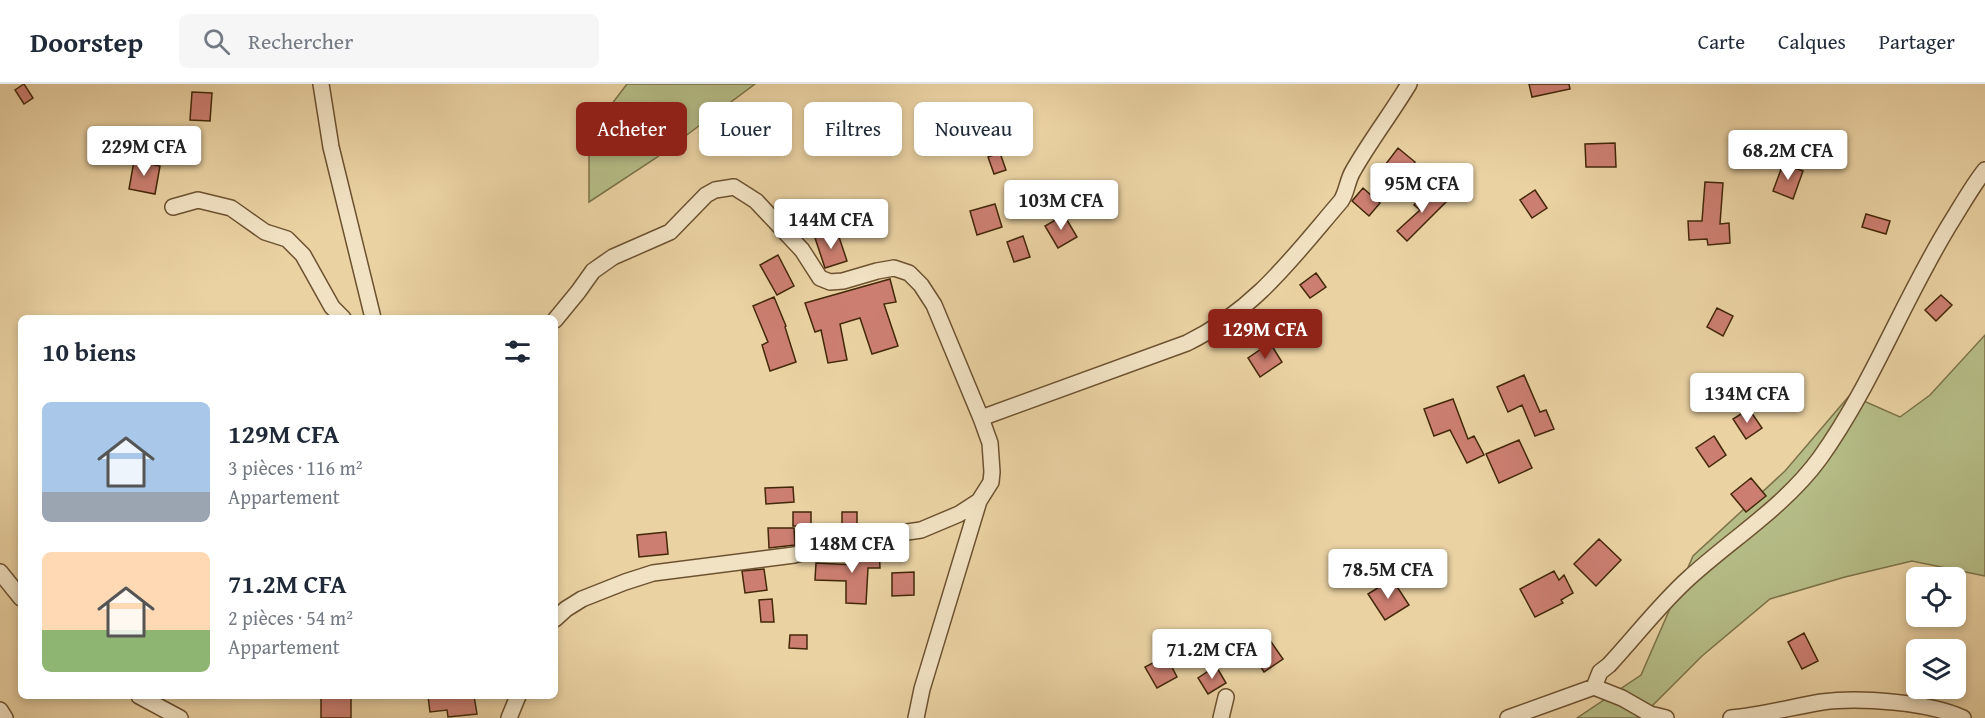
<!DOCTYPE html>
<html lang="fr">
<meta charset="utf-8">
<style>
body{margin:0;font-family:"Gentium Book Plus",serif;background:#f6f6f7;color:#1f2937;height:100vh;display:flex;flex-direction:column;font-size:22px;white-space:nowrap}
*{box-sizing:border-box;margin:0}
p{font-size:20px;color:#747a83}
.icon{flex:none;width:33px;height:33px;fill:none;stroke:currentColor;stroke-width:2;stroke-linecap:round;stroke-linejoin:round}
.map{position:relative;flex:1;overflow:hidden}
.panel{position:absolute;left:18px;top:231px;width:540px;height:384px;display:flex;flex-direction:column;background:#fff;border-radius:9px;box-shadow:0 3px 9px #0003}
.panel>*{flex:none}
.hud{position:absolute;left:576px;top:18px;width:570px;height:54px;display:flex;gap:12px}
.fabs{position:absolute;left:1906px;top:483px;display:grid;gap:12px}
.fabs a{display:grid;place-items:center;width:60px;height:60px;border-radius:9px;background:#fff;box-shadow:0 3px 9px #0003;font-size:30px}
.price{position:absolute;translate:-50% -51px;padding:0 14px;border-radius:6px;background:#fff;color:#222;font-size:20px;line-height:39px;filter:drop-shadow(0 2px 3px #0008)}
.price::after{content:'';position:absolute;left:50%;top:36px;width:18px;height:14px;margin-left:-9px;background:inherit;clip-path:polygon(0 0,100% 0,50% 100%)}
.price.current{background:#8f2418;color:#fff}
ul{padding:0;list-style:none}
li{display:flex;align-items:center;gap:18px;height:150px;padding:0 24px}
li span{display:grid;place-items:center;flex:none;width:168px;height:120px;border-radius:9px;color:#555}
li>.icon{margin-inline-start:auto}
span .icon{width:72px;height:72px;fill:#fffc;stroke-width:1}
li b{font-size:26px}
h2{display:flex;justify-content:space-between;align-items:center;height:72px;padding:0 24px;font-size:26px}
.tag{padding:0 21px;border-radius:9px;background:#fff;box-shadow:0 3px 9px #0003;font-size:21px;line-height:54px}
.tag.current{background:#8f2418;color:#fff}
header{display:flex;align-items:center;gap:36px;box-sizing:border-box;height:84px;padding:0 30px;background:#fff;border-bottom:2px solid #e0e1e3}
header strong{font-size:28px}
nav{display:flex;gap:33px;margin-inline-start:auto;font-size:21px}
.search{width:420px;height:54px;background:#f6f6f7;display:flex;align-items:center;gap:15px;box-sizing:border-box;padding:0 21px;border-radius:9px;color:#747a83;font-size:22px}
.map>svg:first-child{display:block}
</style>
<header>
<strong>Doorstep</strong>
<div class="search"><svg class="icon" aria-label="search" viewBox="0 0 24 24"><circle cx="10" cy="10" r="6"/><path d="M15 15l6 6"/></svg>Rechercher</div>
<nav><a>Carte</a><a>Calques</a><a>Partager</a></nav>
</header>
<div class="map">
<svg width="1985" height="634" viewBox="0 0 1985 634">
<rect width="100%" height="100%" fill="#ead2a3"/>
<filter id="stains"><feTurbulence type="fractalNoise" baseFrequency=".00333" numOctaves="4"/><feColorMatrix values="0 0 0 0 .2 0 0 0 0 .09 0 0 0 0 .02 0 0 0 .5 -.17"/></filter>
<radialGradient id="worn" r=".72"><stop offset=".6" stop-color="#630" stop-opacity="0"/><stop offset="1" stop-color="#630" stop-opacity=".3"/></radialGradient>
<!-- green -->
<path fill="#b5bc86" stroke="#7c7248" stroke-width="1.5" d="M 627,0 L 755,0 L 656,74 L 589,118 L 589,50 Z
M 1985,251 L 1985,492 L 1912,477 L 1845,493 L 1770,515 L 1702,572 L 1640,634 L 1577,634 L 1641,591 L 1693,472 L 1785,387 L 1850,311 L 1900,333 L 1930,311 Z"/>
<!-- building -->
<path fill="#cc7f71" stroke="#432809" stroke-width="1.5" d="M 24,0 L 33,14 L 24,20 L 15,6 Z
M 1529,0 L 1569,0 L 1570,5 L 1532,13 Z
M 192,8 L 212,9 L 210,37 L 190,36 Z
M 1615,59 L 1616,83 L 1586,83 L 1585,60 Z
M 1398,64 L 1415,78 L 1399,98 L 1382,85 Z
M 1000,69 L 1006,86 L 994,90 L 988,73 Z
M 134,77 L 160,82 L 155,110 L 129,105 Z
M 1783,80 L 1803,87 L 1793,115 L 1773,107 Z
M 1705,98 L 1723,99 L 1720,140 L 1729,139 L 1730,159 L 1708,161 L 1707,155 L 1689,156 L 1688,137 L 1702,137 Z
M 1363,104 L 1380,119 L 1369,132 L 1352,117 Z
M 1431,104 L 1446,118 L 1407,157 L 1397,147 L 1420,126 L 1414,121 Z
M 1535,106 L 1547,124 L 1532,134 L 1520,116 Z
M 995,120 L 1002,143 L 977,151 L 970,127 Z
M 1866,130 L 1890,137 L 1886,150 L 1862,143 Z
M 1064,131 L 1077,153 L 1058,164 L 1045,142 Z
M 837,147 L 847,177 L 825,184 L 815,154 Z
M 1023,152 L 1030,173 L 1014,178 L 1007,158 Z
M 778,171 L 794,202 L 777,211 L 760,181 Z
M 1316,189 L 1326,203 L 1310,214 L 1300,201 Z
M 890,195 L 896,218 L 884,220 L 898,262 L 872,270 L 860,234 L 840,240 L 847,276 L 828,279 L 821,246 L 815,248 L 805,219 Z
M 1941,211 L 1952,221 L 1936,237 L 1925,226 Z
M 774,213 L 786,242 L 785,243 L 796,278 L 770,287 L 762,261 L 768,258 L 753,222 Z
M 1717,224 L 1733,232 L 1723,252 L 1707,243 Z
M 1270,259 L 1282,278 L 1260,293 L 1248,274 Z
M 1524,291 L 1540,328 L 1546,326 L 1554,345 L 1535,352 L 1522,321 L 1508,328 L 1497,303 Z
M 1453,315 L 1468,355 L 1474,352 L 1484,371 L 1467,379 L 1450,346 L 1434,352 L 1424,325 Z
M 1749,325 L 1762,344 L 1746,355 L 1733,335 Z
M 1714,352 L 1726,371 L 1709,383 L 1696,364 Z
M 1519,356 L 1532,384 L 1499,399 L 1486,370 Z
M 1751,394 L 1766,412 L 1746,428 L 1731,410 Z
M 793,403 L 794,418 L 766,420 L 765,404 Z
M 793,428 L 811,428 L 811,442 L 793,442 Z
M 842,428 L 857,428 L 857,445 L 842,447 Z
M 768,444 L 794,444 L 795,461 L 769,464 Z
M 666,448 L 668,470 L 639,473 L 637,451 Z
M 1599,455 L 1621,476 L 1596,502 L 1574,480 Z
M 879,462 L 880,484 L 868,484 L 866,520 L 846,519 L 846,497 L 815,496 L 816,479 L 856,481 L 855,465 Z
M 764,485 L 767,506 L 745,509 L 742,487 Z
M 1554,487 L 1559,496 L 1564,491 L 1573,509 L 1561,516 L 1563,519 L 1535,533 L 1520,505 Z
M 914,488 L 914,511 L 892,512 L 892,489 Z
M 1392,495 L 1409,521 L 1385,536 L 1368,510 Z
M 772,515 L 774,538 L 761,538 L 759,516 Z
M 1804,549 L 1818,577 L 1802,585 L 1788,558 Z
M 790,551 L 807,551 L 807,565 L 789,564 Z
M 1267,552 L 1283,575 L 1264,588 L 1249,565 Z
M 1166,572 L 1177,593 L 1157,604 L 1145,583 Z
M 1216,582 L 1226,599 L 1208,610 L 1198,594 Z
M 321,612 L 351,613 L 351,634 L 321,634 Z
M 428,612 L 474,612 L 477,630 L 448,633 L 447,626 L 430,628 Z"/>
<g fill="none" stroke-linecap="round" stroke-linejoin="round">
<!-- minor casing -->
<g stroke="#6d5230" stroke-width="18">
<path id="minor" d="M 321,0 L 331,63 L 373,234
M 173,123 L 198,116 L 231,124 L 265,148 L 287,155 L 303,171 L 332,223 L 343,234
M 555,236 L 578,208 L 593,187 L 613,173 L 670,148 L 706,111 L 715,106 L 734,103 L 756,117 L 802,166 L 820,194 L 830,198 L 843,197 L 877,187 L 894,184 L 909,189 L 921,201 L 934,221 L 981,334 L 990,359 L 992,388 L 991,398 L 979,417 L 959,430 L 921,446 L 852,456 L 794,471 L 653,489 L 625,498 L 582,515 L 566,525 L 555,535
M 981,334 L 1187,259 C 1256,225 1292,174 1341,117 C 1347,108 1347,97 1353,87 C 1370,57 1391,30 1409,0
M 0,488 L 21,514
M 1594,603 L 1600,588 L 1609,581 C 1636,552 1660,520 1689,494 C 1733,454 1785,422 1820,374 C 1873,300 1904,213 1953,135 C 1963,119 1973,101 1985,86
M 139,612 L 180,634
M 0,626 L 5,634
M 509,634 L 518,612
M 916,634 L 922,605 L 979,417
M 1221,634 L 1226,613
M 1508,634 L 1594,603 L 1622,614 L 1650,630 L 1666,634
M 1731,634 C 1762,631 1792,623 1822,618 C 1859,613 1929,618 1963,634"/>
</g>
<!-- minor -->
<use href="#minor" stroke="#f1e2c3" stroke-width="15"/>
</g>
<rect width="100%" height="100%" filter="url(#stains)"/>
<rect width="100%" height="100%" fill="url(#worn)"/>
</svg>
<div class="fabs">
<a><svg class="icon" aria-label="locate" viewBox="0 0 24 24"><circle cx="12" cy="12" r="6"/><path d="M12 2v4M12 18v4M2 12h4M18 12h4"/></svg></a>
<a><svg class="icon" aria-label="layers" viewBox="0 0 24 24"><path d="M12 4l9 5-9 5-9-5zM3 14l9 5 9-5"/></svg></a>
</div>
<b class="price" style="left:144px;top:93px">229M CFA</b>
<b class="price" style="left:1788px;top:97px">68.2M CFA</b>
<b class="price" style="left:1422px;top:130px">95M CFA</b>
<b class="price" style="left:1061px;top:147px">103M CFA</b>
<b class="price" style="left:831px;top:166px">144M CFA</b>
<b class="price current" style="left:1265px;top:276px">129M CFA</b>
<b class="price" style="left:1747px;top:340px">134M CFA</b>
<b class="price" style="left:852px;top:490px">148M CFA</b>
<b class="price" style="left:1388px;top:516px">78.5M CFA</b>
<b class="price" style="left:1212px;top:596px">71.2M CFA</b>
<div class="hud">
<a class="tag current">Acheter</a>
<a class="tag">Louer</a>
<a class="tag">Filtres</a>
<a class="tag">Nouveau</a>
</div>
<section class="panel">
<h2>10 biens<svg class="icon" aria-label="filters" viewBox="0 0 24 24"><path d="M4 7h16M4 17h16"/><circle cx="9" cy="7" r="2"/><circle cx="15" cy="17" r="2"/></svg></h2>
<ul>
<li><span style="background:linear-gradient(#a9c7e8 75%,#9aa5b1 0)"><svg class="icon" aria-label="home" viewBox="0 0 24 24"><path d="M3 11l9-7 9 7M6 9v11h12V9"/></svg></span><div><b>129M CFA</b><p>3 pièces · 116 m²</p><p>Appartement</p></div></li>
<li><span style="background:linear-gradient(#ffd9b3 65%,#8fb573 0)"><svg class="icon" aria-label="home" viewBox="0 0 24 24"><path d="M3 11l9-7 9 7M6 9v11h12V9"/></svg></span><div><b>71.2M CFA</b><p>2 pièces · 54 m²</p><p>Appartement</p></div></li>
</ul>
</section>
</div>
